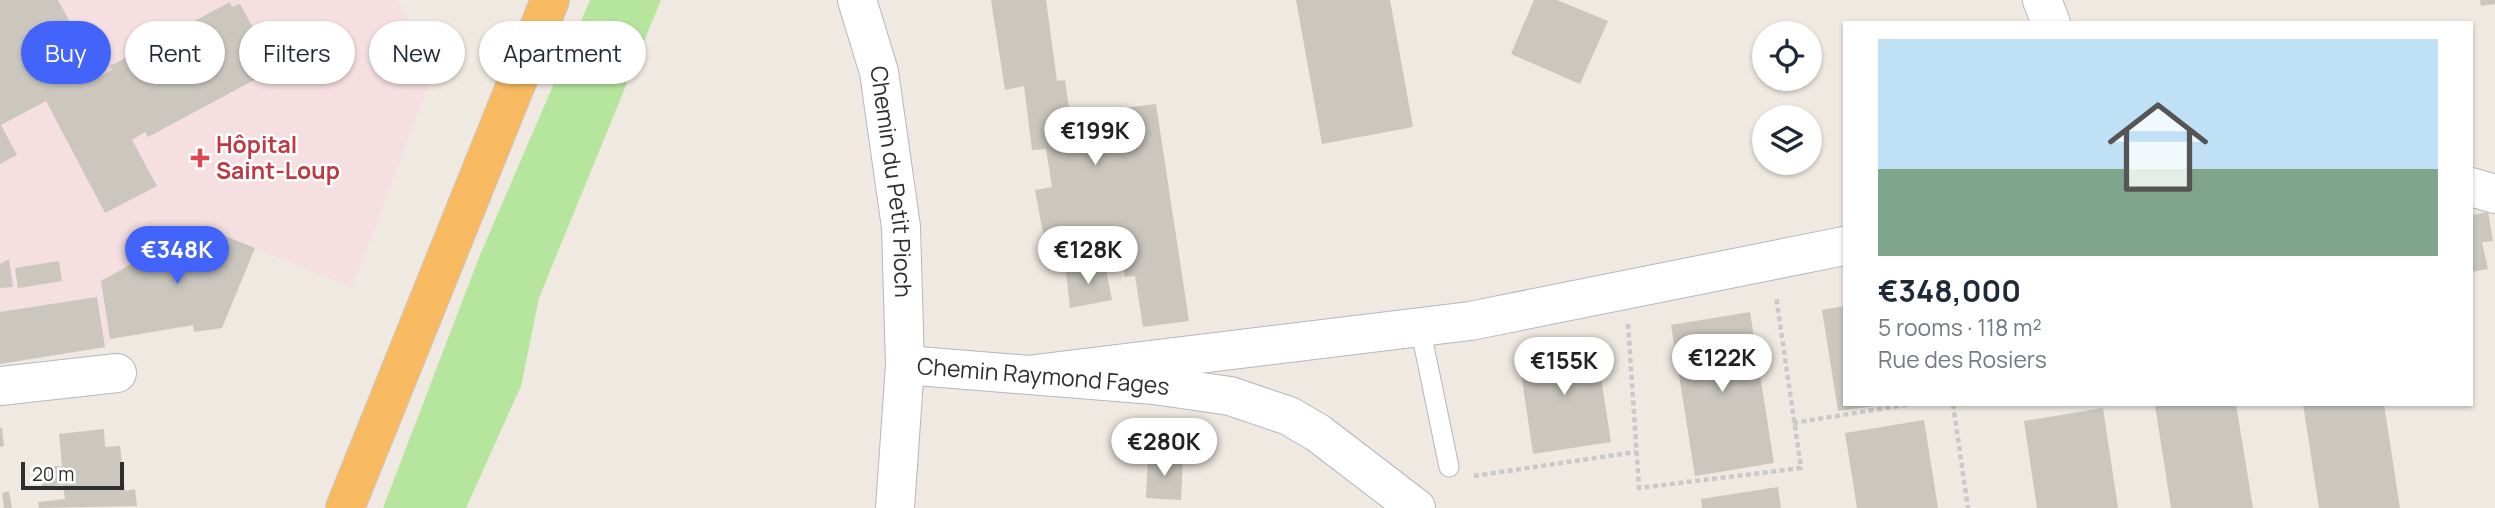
<!DOCTYPE html>
<meta charset="utf-8">
<style>
body{margin:0;font-family:Manrope,sans-serif;background:#f6f6f7;color:#1f2937;height:100vh;display:flex;flex-direction:column;font-size:26px;white-space:nowrap}
*{box-sizing:border-box;margin:0}
p{font-size:23px;color:#747a83}
.icon{flex:none;width:38px;height:38px;fill:none;stroke:currentColor;stroke-width:2;stroke-linecap:round;stroke-linejoin:round}
.map{position:relative;flex:1;overflow:hidden}
.sheet{position:absolute;left:1843px;top:21px;width:630px;height:385px;display:flex;flex-direction:column;background:#fff;border-radius:0px;box-shadow:0 2px 5px #0004}
.sheet>*{flex:none}
.hud{position:absolute;left:21px;top:21px;width:665px;height:63px;display:flex;gap:14px}
.fabs{position:absolute;left:1752px;top:21px;display:grid;gap:14px}
.fabs a{display:grid;place-items:center;width:70px;height:70px;border-radius:50%;background:#fff;box-shadow:0 2px 5px #0004;font-size:35px}
.scale{position:absolute;left:21px;bottom:18px;width:103px;box-sizing:border-box;padding-left:7px;border:4px solid #2e2e2e;border-top:0;font-size:19px;line-height:24px;white-space:nowrap;color:#2e2e2e;-webkit-text-stroke:5px #fff;paint-order:stroke}
.price{position:absolute;translate:-50% -60px;padding:0 16px;border-radius:24px;background:#fff;color:#222;font-size:23px;line-height:46px;filter:drop-shadow(0 2px 4px #0008)}
.price::after{content:'';position:absolute;left:50%;top:42px;width:21px;height:16px;margin-left:-10px;background:inherit;clip-path:polygon(0 0,100% 0,50% 100%)}
.price.active{background:#4264fb;color:#fff}
ul{padding:0;list-style:none}
li{display:grid;align-content:center;gap:14px;height:371px;padding:0 35px}
li span{display:grid;place-items:center;height:217px;border-radius:0px;color:#555}
li>.icon{margin-inline-start:auto}
span .icon{width:126px;height:126px;fill:#fffc;stroke-width:1}
li b{font-size:30px}
.tag{padding:0 24px;border-radius:32px;background:#fff;box-shadow:0 2px 5px #0004;font-size:24px;line-height:63px}
.tag.active{background:#4264fb;color:#fff}
.map>svg:first-child{display:block}
</style>
<div class="map">
<svg width="2495" height="508" viewBox="0 0 2495 508">
<rect width="100%" height="100%" fill="#efe9e1"/>
<!-- medical -->
<path fill="#f5dfe0" d="M 0,0 L 398,0 L 435,68 L 352,288 L 255,248 L 222,328 L 193,326 L 111,339 L 105,347 L 0,364 Z"/>
<!-- green -->
<path fill="#b6e59e" d="M 590,0 L 661,0 L 539,298 L 521,386 L 466,508 L 383,508 L 480,255 Z"/>
<!-- building -->
<path fill="#cbc7bf" d="M 0,0 L 58,0 L 99,77 L 112,70 L 110,66 L 230,2 L 232,7 L 240,4 L 262,44 L 254,48 L 267,73 L 148,137 L 145,132 L 132,140 L 157,186 L 105,213 L 46,101 L 1,125 L 17,155 L 0,164 Z
M 991,0 L 1046,0 L 1057,81 L 1065,80 L 1070,115 L 1156,104 L 1189,321 L 1143,327 L 1135,276 L 1125,277 L 1123,259 L 1132,257 L 1129,236 L 1081,243 L 1084,255 L 1048,260 L 1035,190 L 1052,187 L 1046,149 L 1032,150 L 1024,86 L 1005,90 Z
M 1296,0 L 1390,0 L 1413,127 L 1322,144 Z
M 1534,0 L 1557,0 L 1608,21 L 1580,84 L 1511,54 Z
M 2480,0 L 2495,0 L 2495,4 L 2481,6 Z
M 2488,212 L 2493,241 L 2482,242 L 2488,269 L 2471,272 L 2471,215 Z
M 200,229 L 210,230 L 255,248 L 222,328 L 194,332 L 193,325 L 110,339 L 101,281 L 191,231 Z
M 9,259 L 13,287 L 0,288 L 0,264 Z
M 59,261 L 62,281 L 18,288 L 15,268 Z
M 1105,265 L 1112,300 L 1070,308 L 1066,272 Z
M 97,297 L 105,347 L 0,364 L 0,312 Z
M 1844,306 L 1844,404 L 1875,406 L 1838,411 L 1822,310 Z
M 1750,312 L 1774,463 L 1695,476 L 1671,325 Z
M 1595,340 L 1611,442 L 1533,454 L 1518,352 Z
M 2161,404 L 2236,404 L 2253,508 L 2171,508 L 2155,405 Z
M 2303,404 L 2384,404 L 2400,508 L 2319,508 Z
M 2103,408 L 2118,508 L 2037,508 L 2024,421 Z
M 1924,420 L 1938,508 L 1857,508 L 1845,433 Z
M 0,428 L 2,428 L 4,446 L 0,447 Z
M 104,429 L 105,447 L 120,446 L 125,491 L 135,489 L 137,506 L 39,508 L 38,502 L 65,499 L 63,485 L 42,487 L 40,467 L 62,466 L 59,434 Z
M 1148,455 L 1183,457 L 1181,500 L 1146,498 Z
M 1778,487 L 1781,508 L 1702,508 L 1701,499 Z
M 9,491 L 12,508 L 4,508 L 2,493 Z"/>
<g fill="none" stroke-linecap="round" stroke-linejoin="round">
<!-- service casing -->
<g stroke="#b4b7c1" stroke-width="21">
<path id="service" d="M 1420,327 L 1449,467"/>
</g>
<!-- minor casing -->
<g stroke="#b4b7c1" stroke-width="40">
<g id="minor">
<path id="s1" d="M 857,0 L 879,72 L 901,227 L 905,365"/>
<path d="M 2042,0 L 2051,23"/>
<path d="M 2471,187 L 2495,194"/>
<path d="M 1035,374 L 1470,321 L 1844,246"/>
<path d="M 0,386 L 117,373"/>
<path id="s2" d="M 895,508 L 905,365 L 1154,385 L 1230,396 L 1289,416 L 1318,433 L 1416,508"/>
</g>
</g>
<!-- trunk casing -->
<g stroke="#c9c9c9" stroke-width="40">
<path id="trunk" d="M 345,508 L 550,0"/>
</g>
<!-- path -->
<path stroke="#c9c9c9" stroke-width="4.5" stroke-dasharray="5 3.5" stroke-linecap="butt" d="M 1628,324 L 1639,488 L 1801,468 L 1776,296
M 1953,404 L 1968,508
M 1793,423 L 1911,404
M 1474,476 L 1636,452"/>
<!-- service -->
<use href="#service" stroke="#fff" stroke-width="19"/>
<!-- minor -->
<use href="#minor" stroke="#fff" stroke-width="38"/>
<!-- trunk -->
<use href="#trunk" stroke="#f8ba60" stroke-width="38"/>
</g>
<!-- markers -->
<path fill="#e0444e" stroke="#fff" stroke-width="2.5" d="M196.5 147.5h7v7h7v7h-7v7h-7v-7h-7v-7h7z"/>
<g text-anchor="middle" stroke-width="5" stroke-linejoin="round" paint-order="stroke">
<!-- health labels -->
<g font-size="23" font-weight="bold" fill="#be3a42" stroke="#fff" text-anchor="start">
<text x="216" y="153">Hôpital<tspan x="216" dy="26">Saint-Loup</tspan></text>
</g>
<!-- street labels -->
<g font-size="23" fill="#2e2e2e" stroke="#fff">
<text dy="8" stroke="none"><textPath href="#s1" startOffset="186">Chemin du Petit Pioch</textPath></text>
<text dy="8" stroke="none"><textPath href="#s2" startOffset="282">Chemin Raymond Fages</textPath></text>
</g>
</g>
</svg>
<div class="fabs">
<a><svg class="icon" aria-label="locate" viewBox="0 0 24 24"><circle cx="12" cy="12" r="6"/><path d="M12 2v4M12 18v4M2 12h4M18 12h4"/></svg></a>
<a><svg class="icon" aria-label="layers" viewBox="0 0 24 24"><path d="M12 4l9 5-9 5-9-5zM3 14l9 5 9-5"/></svg></a>
</div>
<div class="scale">20 m</div>
<b class="price" style="left:1095px;top:167px">€199K</b>
<b class="price active" style="left:177px;top:286px">€348K</b>
<b class="price" style="left:1088px;top:286px">€128K</b>
<b class="price" style="left:1722px;top:394px">€122K</b>
<b class="price" style="left:1564px;top:397px">€155K</b>
<b class="price" style="left:1164px;top:478px">€280K</b>
<div class="hud">
<a class="tag active">Buy</a>
<a class="tag">Rent</a>
<a class="tag">Filters</a>
<a class="tag">New</a>
<a class="tag">Apartment</a>
</div>
<section class="sheet">
<ul>
<li><span style="background:linear-gradient(#bfe0f5 60%,#7fa58c 0)"><svg class="icon" aria-label="home" viewBox="0 0 24 24"><path d="M3 11l9-7 9 7M6 9v11h12V9"/></svg></span><div><b>€348,000</b><p>5 rooms · 118 m²</p><p>Rue des Rosiers</p></div></li>
</ul>
</section>
</div>
